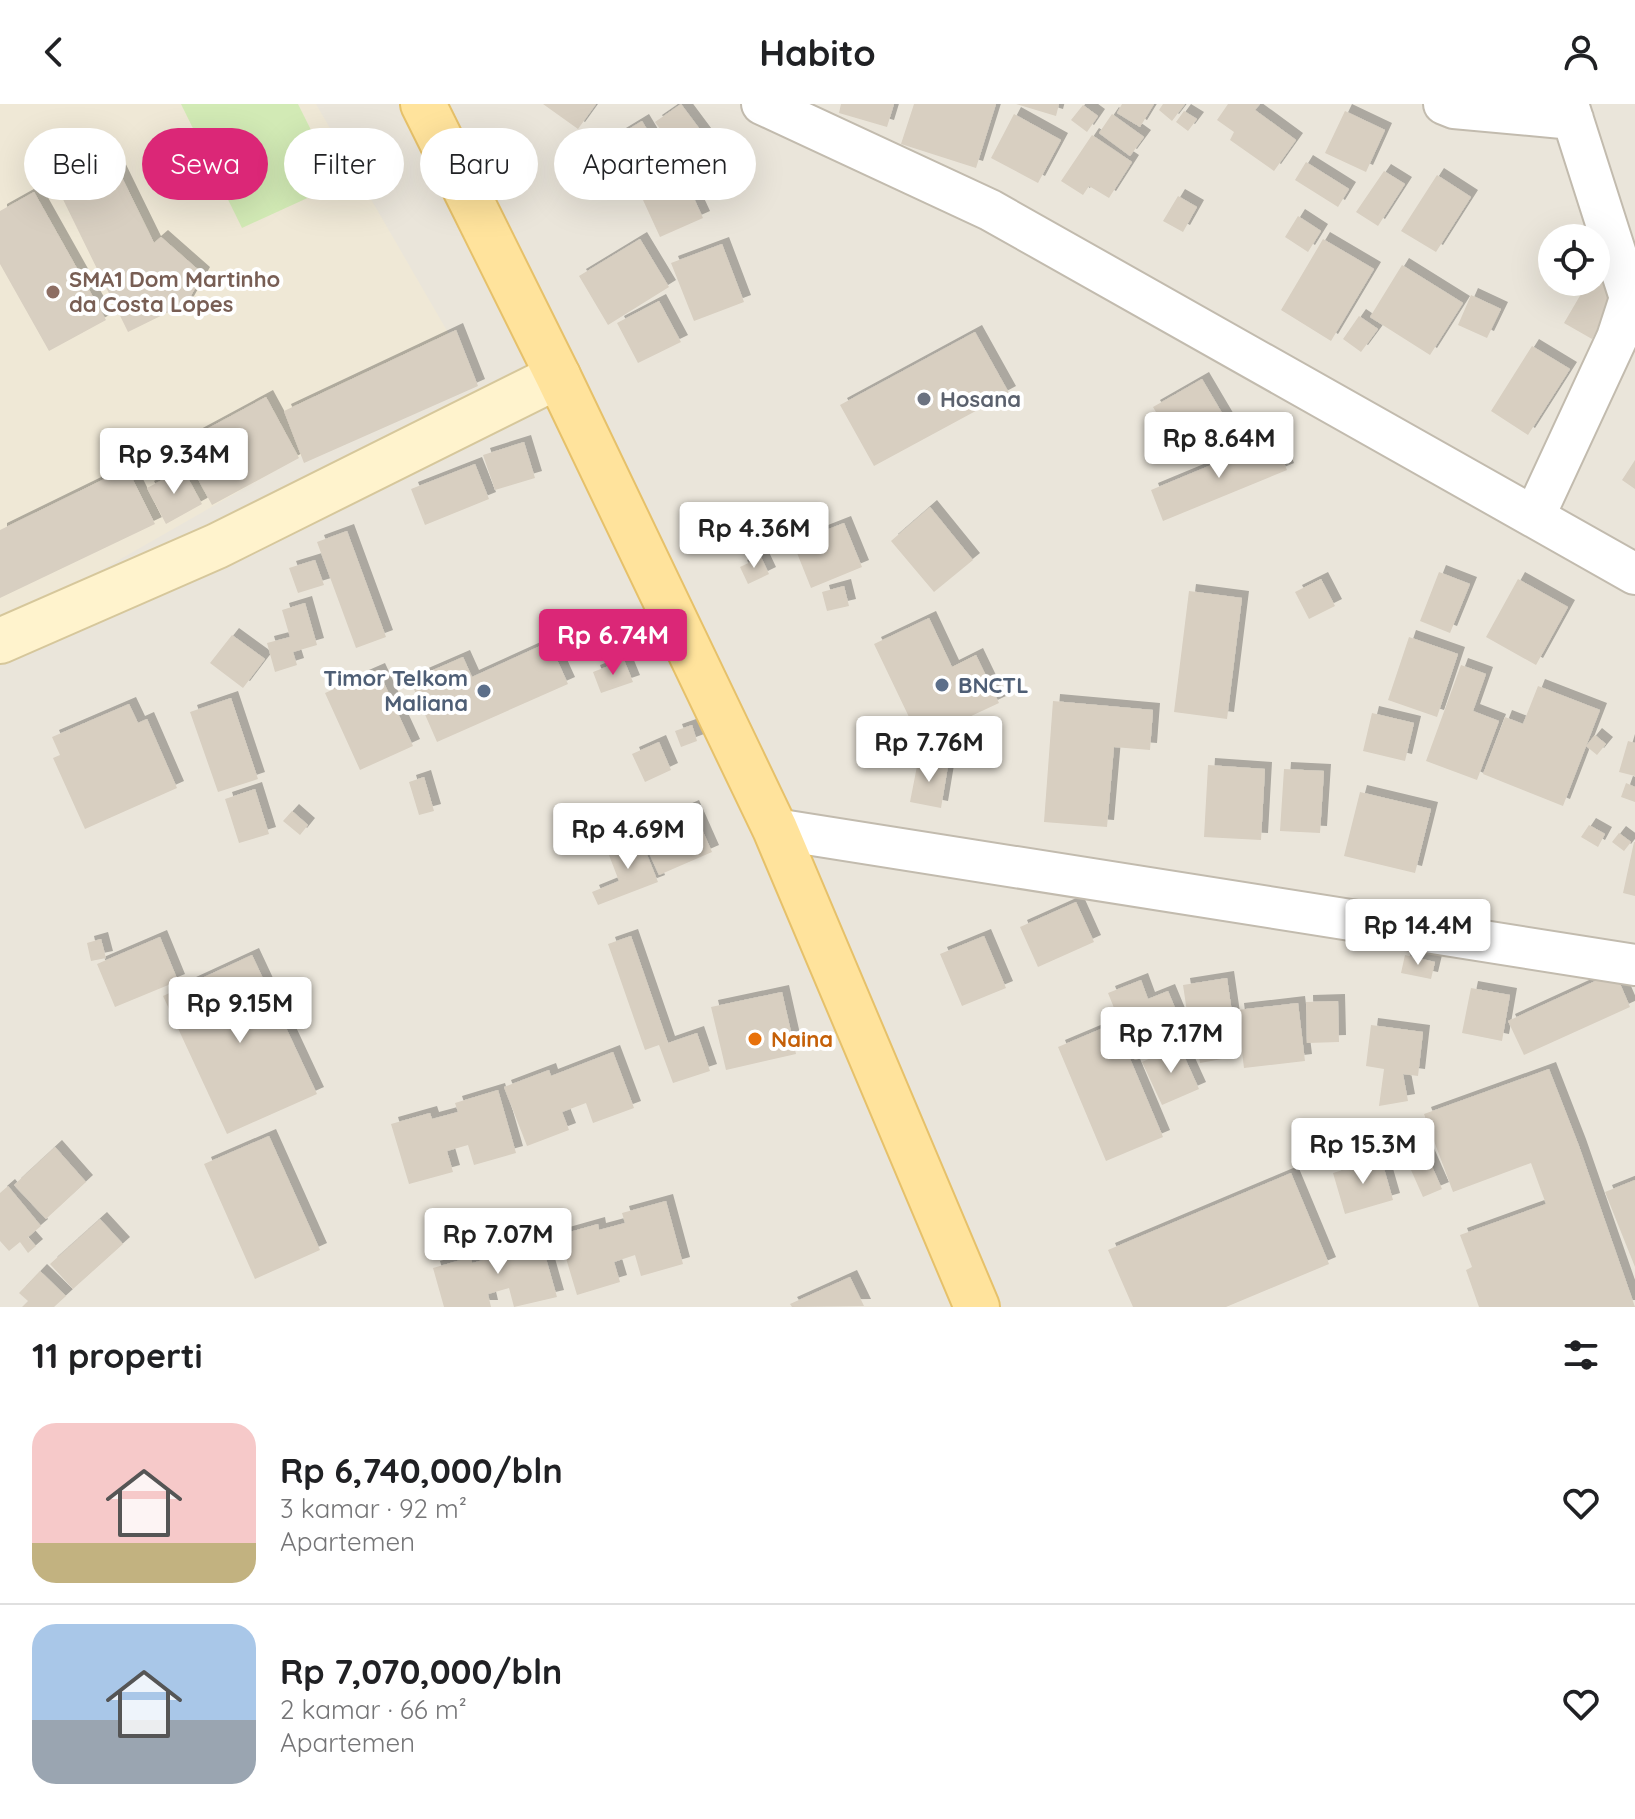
<!DOCTYPE html>
<html lang="id">
<meta charset="utf-8">
<style>
body{margin:0;font-family:Quicksand,sans-serif;background:#f2f2f2;color:#202124;height:100vh;display:flex;flex-direction:column;font-size:30px;white-space:nowrap}
*{box-sizing:border-box;margin:0}
p{font-size:26px;color:#757577}
.icon{flex:none;width:44px;height:44px;fill:none;stroke:currentColor;stroke-width:2;stroke-linecap:round;stroke-linejoin:round}
.map{position:relative;height:1203px;overflow:hidden}
.drawer{display:flex;flex-direction:column;background:#fff;flex:1}
.drawer>*{flex:none}
.top-card{position:absolute;left:24px;top:24px;width:800px;height:72px;display:flex;gap:16px}
.buttons{position:absolute;left:1538px;top:120px;display:grid;gap:16px}
.buttons a{display:grid;place-items:center;width:72px;height:72px;border-radius:50%;background:#fff;box-shadow:0 8px 32px #0002;font-size:40px}
.price{position:absolute;translate:-50% -68px;padding:0 18px;border-radius:8px;background:#fff;color:#222;font-size:26px;line-height:52px;filter:drop-shadow(0 2px 4px #0008)}
.price::after{content:'';position:absolute;left:50%;top:48px;width:24px;height:18px;margin-left:-12px;background:inherit;clip-path:polygon(0 0,100% 0,50% 100%)}
.price.on{background:#db2777;color:#fff}
ul{padding:0;list-style:none}
li{display:flex;align-items:center;gap:24px;height:200px;padding:0 32px}
li+li{border-top:2px solid #e0e0e0}
li span{display:grid;place-items:center;flex:none;width:224px;height:160px;border-radius:24px;color:#555}
li>.icon{margin-inline-start:auto}
span .icon{width:96px;height:96px;fill:#fffc;stroke-width:1}
li b{font-size:34px}
h2{display:flex;justify-content:space-between;align-items:center;height:96px;padding:0 32px;font-size:34px}
.pill{padding:0 28px;border-radius:36px;background:#fff;box-shadow:0 8px 32px #0002;font-size:28px;line-height:72px}
.pill.on{background:#db2777;color:#fff}
header{display:flex;justify-content:space-between;align-items:center;height:104px;padding:0 32px;background:#fff;font-size:36px;font-weight:700}
.map>svg:first-child{display:block}
</style>
<header><svg class="icon" aria-label="back" viewBox="0 0 24 24"><path d="M15 5l-7 7 7 7"/></svg>Habito<svg class="icon" aria-label="person" viewBox="0 0 24 24"><circle cx="12" cy="8" r="4"/><path d="M4 21q1-7 8-7t8 7"/></svg></header>
<div class="map">
<svg width="1635" height="1203" viewBox="0 0 1635 1203">
<defs>
<filter id="shadow"><feDropShadow dx="7" dy="-7" stdDeviation="0" flood-color="#0004"/></filter>
</defs>
<rect width="100%" height="100%" fill="#f6f3ec"/>
<!-- residential -->
<path fill="#eae5da" fill-rule="evenodd" d="M 0,0 L 1635,0 L 1635,1203 L 0,1203 ZM 1552,134 L 1596,134 L 1596,178 L 1552,178 Z"/>
<!-- education -->
<path fill="#efe8d6" d="M 0,0 L 316,0 L 465,258 L 0,524 Z"/>
<!-- green -->
<path fill="#d2eab5" d="M 181,0 L 298,0 L 338,80 L 242,124 Z"/>
<!-- building -->
<path fill="#d8cfc1" filter="url(#shadow)" d="M 543,0 L 596,0 L 578,25 Z
M 681,0 L 716,47 L 690,66 L 655,18 Z
M 841,0 L 894,0 L 887,23 L 839,9 Z
M 914,0 L 996,0 L 976,64 L 901,40 Z
M 1016,0 L 1059,0 L 1056,12 Z
M 1122,0 L 1154,0 L 1140,23 L 1117,9 Z
M 1163,0 L 1185,0 L 1172,17 L 1159,6 Z
M 1228,0 L 1260,0 L 1255,6 L 1296,36 L 1274,67 L 1230,36 L 1234,28 L 1217,16 Z
M 1083,1 L 1098,12 L 1087,28 L 1071,16 Z
M 1184,7 L 1197,15 L 1188,27 L 1176,18 Z
M 1345,7 L 1385,26 L 1366,68 L 1325,49 Z
M 1014,10 L 1061,36 L 1038,79 L 991,54 Z
M 1112,10 L 1144,33 L 1130,52 L 1099,29 Z
M 642,17 L 666,57 L 610,91 L 586,51 Z
M 1092,31 L 1132,58 L 1109,94 L 1089,82 L 1083,91 L 1061,77 Z
M 109,47 L 154,139 L 161,133 L 203,170 L 187,199 L 128,228 L 53,75 Z
M 1306,58 L 1349,85 L 1338,103 L 1295,76 Z
M 1384,67 L 1405,80 L 1378,122 L 1356,108 Z
M 1437,71 L 1471,93 L 1436,148 L 1401,127 Z
M 686,77 L 703,114 L 660,133 L 643,96 Z
M 34,88 L 106,216 L 49,247 L 0,160 L 0,107 Z
M 1178,92 L 1197,103 L 1183,128 L 1163,117 Z
M 1298,112 L 1321,127 L 1308,148 L 1285,133 Z
M 640,135 L 669,183 L 608,221 L 579,172 Z
M 1323,135 L 1374,165 L 1331,237 L 1281,206 Z
M 722,140 L 744,198 L 694,217 L 671,159 Z
M 1402,161 L 1463,199 L 1430,251 L 1370,213 Z
M 1596,169 L 1622,185 L 1592,235 L 1564,219 L 1588,178 L 1596,178 Z
M 1471,191 L 1501,205 L 1487,234 L 1458,221 Z
M 659,197 L 681,238 L 638,259 L 617,219 Z
M 1359,212 L 1378,225 L 1361,248 L 1343,235 Z
M 456,226 L 478,282 L 304,359 L 284,307 Z
M 975,228 L 1009,289 L 874,362 L 840,301 Z
M 1532,242 L 1570,265 L 1528,331 L 1491,307 Z
M 1202,275 L 1235,331 L 1187,360 L 1153,303 Z
M 266,293 L 299,354 L 212,401 L 179,340 Z
M 1274,335 L 1287,366 L 1163,417 L 1151,386 Z
M 524,338 L 535,374 L 495,386 L 483,351 Z
M 1635,356 L 1635,385 L 1622,376 Z
M 475,360 L 489,395 L 425,421 L 411,385 Z
M 127,364 L 155,420 L 0,494 L 0,426 Z
M 183,365 L 202,400 L 166,420 L 147,384 Z
M 930,403 L 973,456 L 934,488 L 891,437 Z
M 844,419 L 862,463 L 811,484 L 793,439 Z
M 347,427 L 386,533 L 356,544 L 317,438 Z
M 761,453 L 769,470 L 748,480 L 740,463 Z
M 315,456 L 324,481 L 298,489 L 289,464 Z
M 1439,468 L 1470,480 L 1450,529 L 1420,517 Z
M 1321,475 L 1335,502 L 1309,515 L 1295,488 Z
M 1518,475 L 1568,503 L 1536,561 L 1486,533 Z
M 844,482 L 849,502 L 827,507 L 822,488 Z
M 1189,487 L 1242,494 L 1227,615 L 1174,608 Z
M 305,499 L 317,541 L 293,548 L 297,561 L 275,568 L 267,539 L 290,533 L 282,506 Z
M 929,514 L 952,563 L 976,551 L 999,599 L 920,636 L 874,540 Z
M 232,531 L 265,555 L 243,584 L 210,559 Z
M 1409,533 L 1458,550 L 1437,613 L 1388,596 Z
M 549,538 L 568,580 L 437,638 L 410,576 L 463,553 L 472,573 Z
M 624,556 L 633,578 L 601,589 L 593,568 Z
M 1461,561 L 1486,570 L 1473,607 L 1499,617 L 1477,676 L 1426,657 Z
M 378,566 L 413,642 L 360,666 L 325,589 Z
M 1538,582 L 1600,606 L 1563,702 L 1483,670 L 1505,613 L 1523,620 Z
M 231,594 L 258,675 L 218,688 L 190,608 Z
M 1053,597 L 1153,606 L 1150,646 L 1114,643 L 1107,723 L 1044,718 Z
M 129,600 L 138,619 L 147,615 L 177,684 L 85,725 L 53,654 L 60,651 L 52,633 Z
M 1372,609 L 1414,619 L 1405,657 L 1363,647 Z
M 692,621 L 697,637 L 681,643 L 675,627 Z
M 1595,631 L 1606,640 L 1597,651 L 1586,642 Z
M 1628,637 L 1635,639 L 1635,672 L 1619,668 Z
M 659,638 L 671,666 L 645,678 L 632,650 Z
M 918,657 L 948,662 L 941,704 L 910,698 Z
M 1208,661 L 1265,665 L 1261,736 L 1204,733 Z
M 1284,665 L 1324,667 L 1320,729 L 1280,727 Z
M 424,673 L 434,707 L 419,711 L 409,678 Z
M 1626,679 L 1635,683 L 1635,698 L 1621,693 Z
M 255,685 L 269,730 L 239,739 L 225,695 Z
M 1360,688 L 1431,705 L 1415,769 L 1344,752 Z
M 692,703 L 712,748 L 659,771 L 639,727 Z
M 292,707 L 308,721 L 300,731 L 283,717 Z
M 1589,721 L 1605,730 L 1598,743 L 1581,733 Z
M 1619,729 L 1631,738 L 1624,747 L 1612,738 Z
M 640,733 L 658,778 L 598,801 L 592,788 L 619,777 L 607,746 Z
M 1634,738 L 1635,738 L 1635,792 L 1623,789 Z
M 1076,798 L 1094,838 L 1038,863 L 1020,823 Z
M 631,832 L 668,939 L 697,929 L 710,967 L 673,979 L 659,941 L 645,946 L 608,840 Z
M 984,832 L 1006,884 L 962,902 L 940,850 Z
M 160,833 L 178,877 L 115,903 L 97,860 Z
M 101,835 L 106,854 L 91,857 L 87,839 Z
M 252,851 L 317,990 L 227,1030 L 163,892 Z
M 1405,851 L 1435,858 L 1431,875 L 1401,869 Z
M 1615,868 L 1630,903 L 1524,951 L 1508,917 Z
M 1227,874 L 1234,922 L 1190,928 L 1183,881 Z
M 1141,876 L 1148,895 L 1168,887 L 1188,935 L 1135,956 L 1108,889 Z
M 1471,884 L 1510,891 L 1502,937 L 1462,929 Z
M 782,888 L 796,950 L 726,966 L 711,903 Z
M 1338,897 L 1339,938 L 1307,939 L 1306,898 Z
M 1298,899 L 1305,957 L 1244,964 L 1237,906 Z
M 1115,919 L 1163,1033 L 1106,1057 L 1058,943 Z
M 1371,921 L 1423,928 L 1418,972 L 1403,970 L 1408,997 L 1379,1002 L 1384,965 L 1366,962 Z
M 1229,929 L 1233,953 L 1200,959 L 1196,935 Z
M 1179,941 L 1199,985 L 1162,1001 L 1142,958 Z
M 613,948 L 634,1004 L 593,1019 L 586,999 L 562,1008 L 569,1026 L 527,1042 L 504,983 L 549,966 L 551,972 Z
M 1549,965 L 1579,1042 L 1635,1203 L 1479,1203 L 1466,1166 L 1472,1163 L 1460,1131 L 1546,1100 L 1531,1059 L 1453,1088 L 1424,1010 Z
M 498,986 L 516,1049 L 474,1061 L 468,1041 L 447,1047 L 453,1068 L 409,1080 L 391,1020 L 430,1009 L 432,1015 L 458,1008 L 455,999 Z
M 269,1032 L 320,1146 L 255,1175 L 204,1060 Z
M 55,1043 L 86,1078 L 46,1115 L 14,1081 Z
M 1426,1049 L 1442,1085 L 1423,1093 L 1407,1057 Z
M 1381,1054 L 1393,1096 L 1345,1110 L 1333,1069 Z
M 1291,1069 L 1329,1160 L 1226,1203 L 1133,1203 L 1108,1146 Z
M 1635,1076 L 1635,1163 L 1605,1088 Z
M 8,1082 L 41,1122 L 28,1133 L 36,1142 L 28,1149 L 20,1138 L 9,1147 L 0,1137 L 0,1089 Z
M 666,1097 L 683,1160 L 641,1172 L 635,1151 L 614,1158 L 620,1178 L 577,1191 L 559,1131 L 598,1120 L 599,1126 L 625,1119 L 622,1109 Z
M 100,1115 L 123,1140 L 73,1185 L 50,1160 Z
M 539,1130 L 557,1193 L 514,1203 L 509,1184 L 488,1190 L 491,1203 L 444,1203 L 433,1164 L 471,1153 L 472,1159 L 498,1152 L 496,1142 Z
M 40,1167 L 66,1192 L 54,1203 L 22,1203 L 28,1197 L 19,1189 Z
M 850,1173 L 864,1202 L 792,1203 L 790,1200 Z"/>
<g fill="none" stroke-linecap="round" stroke-linejoin="round">
<!-- street casing -->
<g stroke="#c2bbae" stroke-width="44">
<path id="street" d="M 762,0 L 990,106 L 1635,470
M 1444,0 L 1454,4 L 1573,15
M 1534,413 L 1617,234 L 1630,194 L 1568,0
M 775,725 L 1635,861"/>
</g>
<!-- secondary casing -->
<g stroke="#d6c79b" stroke-width="48">
<path id="secondary" d="M 0,537 L 217,442 L 558,272"/>
</g>
<!-- primary casing -->
<g stroke="#e6c16a" stroke-width="48">
<path id="primary" d="M 423,0 L 558,272 L 775,725 L 977,1203"/>
</g>
<!-- street -->
<use href="#street" stroke="#fff" stroke-width="40"/>
<!-- secondary -->
<use href="#secondary" stroke="#fff3cd" stroke-width="44"/>
<!-- primary -->
<use href="#primary" stroke="#ffe39c" stroke-width="44"/>
</g>
<!-- markers -->
<circle fill="#8d6e63" stroke="#fff" stroke-width="3" cx="53" cy="188" r="8"/>
<circle fill="#6b7280" stroke="#fff" stroke-width="3" cx="924" cy="295" r="8"/>
<g fill="#5c6f8a" stroke="#fff" stroke-width="3">
<circle cx="942" cy="581" r="8"/>
<circle cx="484" cy="587" r="8"/>
</g>
<circle fill="#e8710a" stroke="#fff" stroke-width="3" cx="755" cy="935" r="8"/>
<g text-anchor="middle" stroke-width="8" stroke-linejoin="round" paint-order="stroke">
<!-- education labels -->
<g font-size="22" font-weight="bold" fill="#785e54" stroke="#fff" text-anchor="start">
<text x="69" y="183">SMA1 Dom Martinho<tspan x="69" dy="25">da Costa Lopes</tspan></text>
</g>
<!-- worship labels -->
<g font-size="22" font-weight="bold" fill="#5b616d" stroke="#fff" text-anchor="start">
<text x="940" y="303">Hosana</text>
</g>
<!-- service labels -->
<g font-size="22" font-weight="bold" fill="#4e5e75" stroke="#fff" text-anchor="end">
<text x="468" y="582">Timor Telkom<tspan x="468" dy="25">Maliana</tspan></text>
<text x="958" y="589" text-anchor="start">BNCTL</text>
</g>
<!-- food labels -->
<g font-size="22" font-weight="bold" fill="#c56008" stroke="#fff" text-anchor="start">
<text x="771" y="943">Naina</text>
</g>
</g>
</svg>
<div class="buttons">
<a><svg class="icon" aria-label="locate" viewBox="0 0 24 24"><circle cx="12" cy="12" r="6"/><path d="M12 2v4M12 18v4M2 12h4M18 12h4"/></svg></a>
</div>
<b class="price" style="left:1219px;top:376px">Rp 8.64M</b>
<b class="price" style="left:174px;top:392px">Rp 9.34M</b>
<b class="price" style="left:754px;top:466px">Rp 4.36M</b>
<b class="price on" style="left:613px;top:573px">Rp 6.74M</b>
<b class="price" style="left:929px;top:680px">Rp 7.76M</b>
<b class="price" style="left:628px;top:767px">Rp 4.69M</b>
<b class="price" style="left:1418px;top:863px">Rp 14.4M</b>
<b class="price" style="left:240px;top:941px">Rp 9.15M</b>
<b class="price" style="left:1171px;top:971px">Rp 7.17M</b>
<b class="price" style="left:1363px;top:1082px">Rp 15.3M</b>
<b class="price" style="left:498px;top:1172px">Rp 7.07M</b>
<div class="top-card">
<a class="pill">Beli</a>
<a class="pill on">Sewa</a>
<a class="pill">Filter</a>
<a class="pill">Baru</a>
<a class="pill">Apartemen</a>
</div>
</div>
<section class="drawer">
<h2>11 properti<svg class="icon" aria-label="filters" viewBox="0 0 24 24"><path d="M4 7h16M4 17h16"/><circle cx="9" cy="7" r="2"/><circle cx="15" cy="17" r="2"/></svg></h2>
<ul>
<li><span style="background:linear-gradient(#f6c9c9 75%,#c2b280 0)"><svg class="icon" aria-label="home" viewBox="0 0 24 24"><path d="M3 11l9-7 9 7M6 9v11h12V9"/></svg></span><div><b>Rp 6,740,000/bln</b><p>3 kamar · 92 m²</p><p>Apartemen</p></div><svg class="icon" aria-label="heart" viewBox="0 0 24 24"><path d="M12 20l-8-8c-3-5 5-10 8-4 3-6 11-1 8 4z"/></svg></li>
<li><span style="background:linear-gradient(#a9c7e8 60%,#9aa5b1 0)"><svg class="icon" aria-label="home" viewBox="0 0 24 24"><path d="M3 11l9-7 9 7M6 9v11h12V9"/></svg></span><div><b>Rp 7,070,000/bln</b><p>2 kamar · 66 m²</p><p>Apartemen</p></div><svg class="icon" aria-label="heart" viewBox="0 0 24 24"><path d="M12 20l-8-8c-3-5 5-10 8-4 3-6 11-1 8 4z"/></svg></li>
</ul>
</section>
